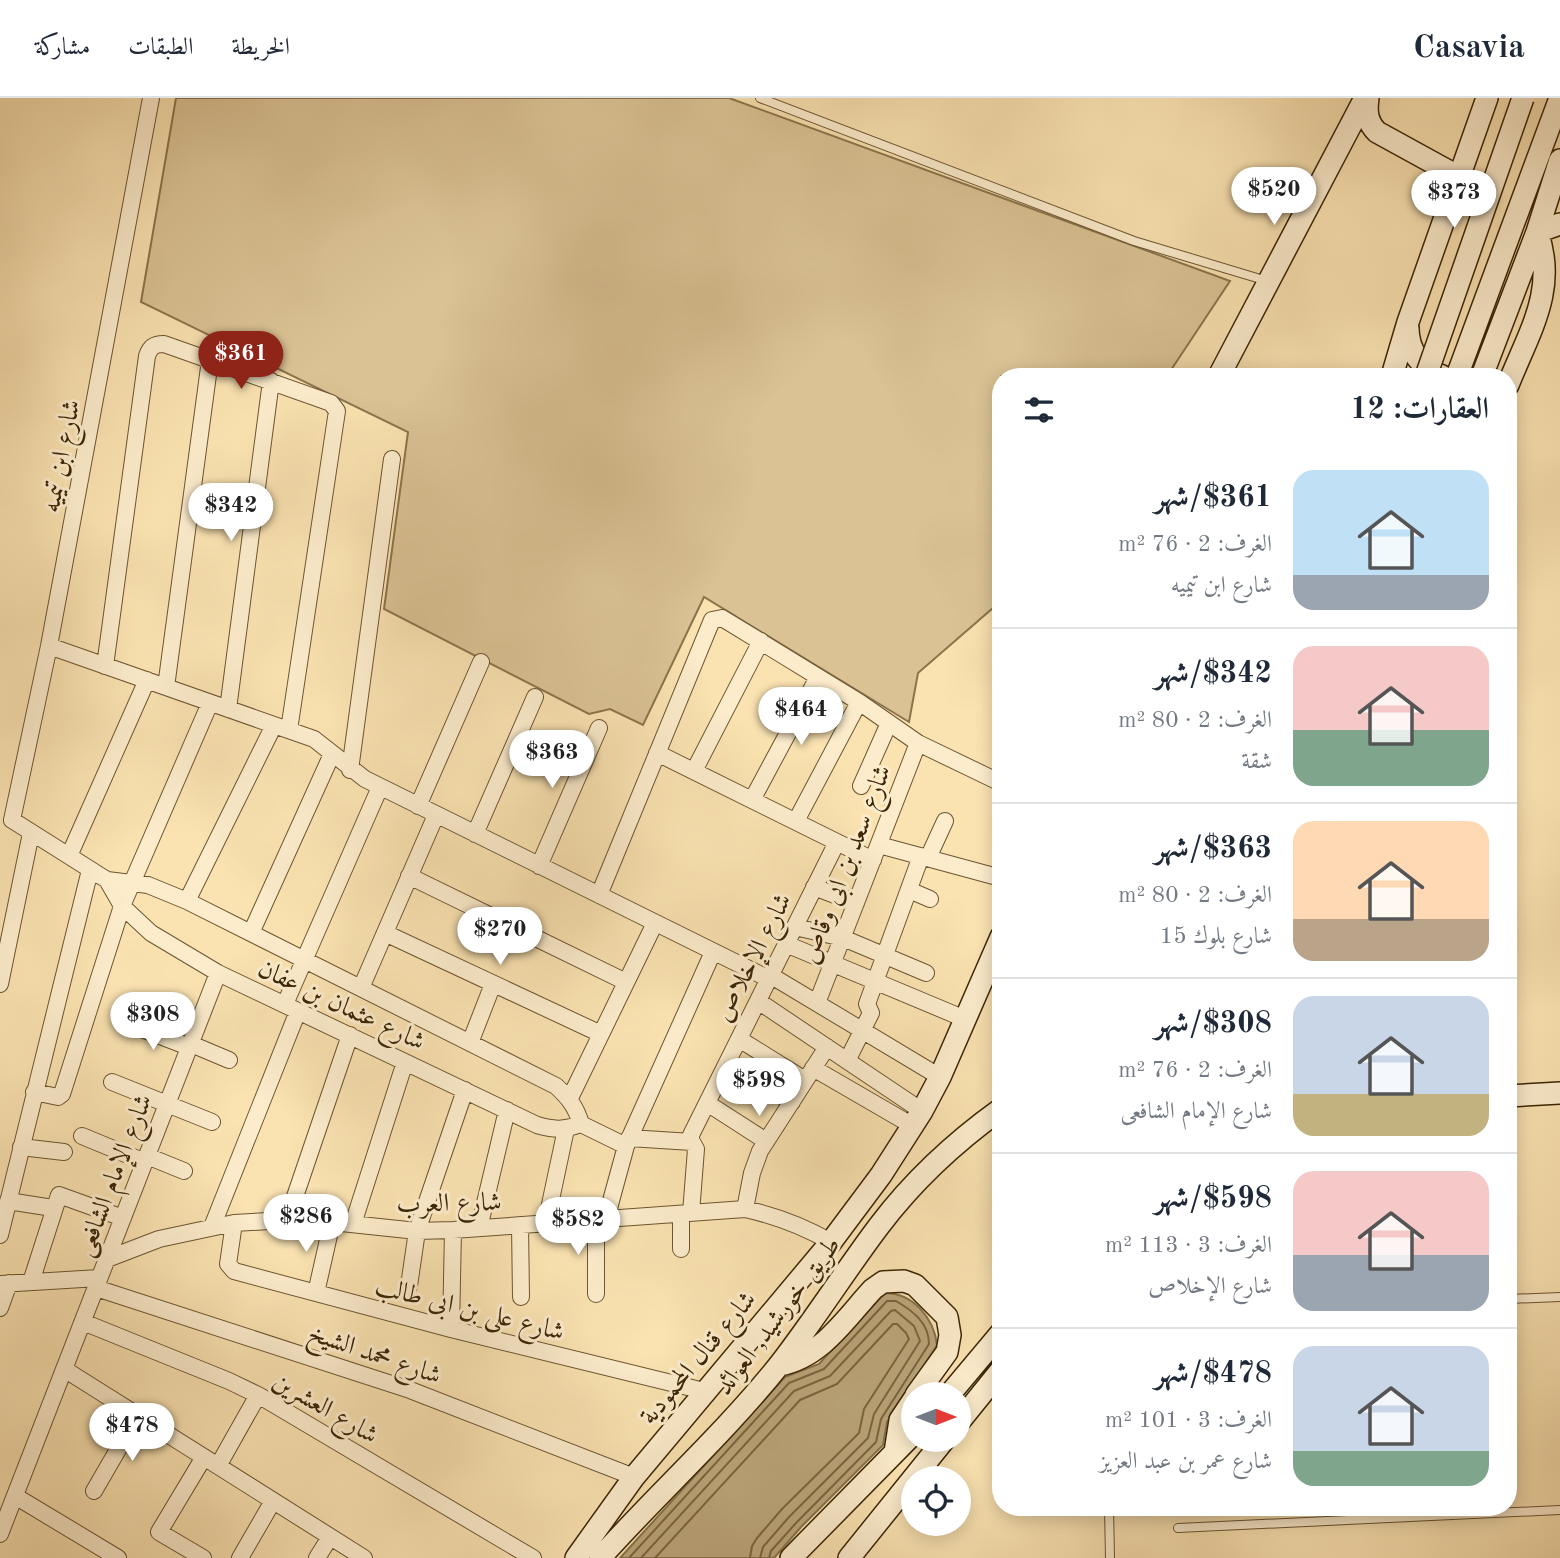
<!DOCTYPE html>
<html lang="ar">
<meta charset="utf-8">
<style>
body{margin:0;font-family:"Old Standard TT",Amiri,serif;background:#f2f2f3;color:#1f2937;direction:rtl;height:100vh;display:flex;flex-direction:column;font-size:26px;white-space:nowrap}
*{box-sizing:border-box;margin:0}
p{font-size:23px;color:#747a83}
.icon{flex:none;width:38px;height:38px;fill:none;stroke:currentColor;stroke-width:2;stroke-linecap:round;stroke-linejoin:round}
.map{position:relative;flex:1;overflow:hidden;direction:ltr}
.sheet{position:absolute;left:992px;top:270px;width:525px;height:1148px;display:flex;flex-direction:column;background:#fff;border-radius:28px;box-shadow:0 4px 18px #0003;direction:rtl}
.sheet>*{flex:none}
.needle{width:46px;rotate:90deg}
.tools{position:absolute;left:901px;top:1284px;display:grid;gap:14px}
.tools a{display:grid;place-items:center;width:70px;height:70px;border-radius:50%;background:#fff;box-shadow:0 4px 18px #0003;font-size:35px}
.price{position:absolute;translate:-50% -60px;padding:0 16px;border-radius:24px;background:#fff;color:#222;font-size:23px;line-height:46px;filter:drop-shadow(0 2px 4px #0008)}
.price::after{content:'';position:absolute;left:50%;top:42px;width:21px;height:16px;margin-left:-10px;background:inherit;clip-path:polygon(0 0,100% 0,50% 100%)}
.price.current{background:#8f2418;color:#fff}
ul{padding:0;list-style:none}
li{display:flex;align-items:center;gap:21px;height:175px;padding:0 28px}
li+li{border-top:2px solid #e0e1e3}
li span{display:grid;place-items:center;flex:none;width:196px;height:140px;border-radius:21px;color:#555}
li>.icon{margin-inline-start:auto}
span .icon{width:84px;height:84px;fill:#fffc;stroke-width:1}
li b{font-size:30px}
h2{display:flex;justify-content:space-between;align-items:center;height:84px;padding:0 28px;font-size:30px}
header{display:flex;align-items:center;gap:42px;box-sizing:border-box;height:98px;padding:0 35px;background:#fff;border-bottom:2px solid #e0e1e3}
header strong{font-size:33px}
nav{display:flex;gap:38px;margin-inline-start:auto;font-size:24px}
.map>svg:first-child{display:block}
</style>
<header>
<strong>Casavia</strong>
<nav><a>الخريطة</a><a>الطبقات</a><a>مشاركة</a></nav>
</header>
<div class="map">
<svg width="1560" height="1460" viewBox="0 0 1560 1460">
<rect width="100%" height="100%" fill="#fae2b1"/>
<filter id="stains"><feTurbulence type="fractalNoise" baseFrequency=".00286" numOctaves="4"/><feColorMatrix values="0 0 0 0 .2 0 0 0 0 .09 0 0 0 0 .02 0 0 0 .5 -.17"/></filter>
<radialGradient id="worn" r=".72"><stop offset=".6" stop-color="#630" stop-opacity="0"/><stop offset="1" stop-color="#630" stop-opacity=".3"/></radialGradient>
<!-- green -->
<path fill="#dac294" stroke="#8b744c" stroke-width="2" d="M 176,0 L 729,0 L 1230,183 L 1167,278 L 1001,278 L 1001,503 L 918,575 L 909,624 L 704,499 L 643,627 L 610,611 L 589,616 L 384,511 L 408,334 L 141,204 Z"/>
<!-- water -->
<path fill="#b9a277" stroke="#877049" stroke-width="2" d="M 885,1195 C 913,1195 934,1220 937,1247 L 887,1324 L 883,1347 L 801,1429 L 774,1460 L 620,1460 L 785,1279 L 819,1266 Z"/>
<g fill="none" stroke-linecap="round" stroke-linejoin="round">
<!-- shore -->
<path stroke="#7a643e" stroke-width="2" d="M 629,1460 L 789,1285 L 824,1271 L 887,1203 L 896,1203 C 913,1213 929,1225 929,1246 L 881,1321 L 876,1344 L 796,1425 L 771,1453 L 769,1460
M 641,1460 L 794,1293 L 830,1278 L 891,1213 L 895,1212 L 914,1228 L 920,1243 L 874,1316 L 868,1340 L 789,1419 L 763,1449 L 760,1460
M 655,1460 L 800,1302 L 837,1286 L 893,1226 L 897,1226 L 906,1235 L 909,1241 L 864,1311 L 859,1335 L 782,1411 L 757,1440 L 752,1448 L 750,1460"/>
<!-- lane casing -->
<g stroke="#6c5530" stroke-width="10">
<path id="lane" d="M 760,0 L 1134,143 L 1267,183
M 1508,1201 L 1560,1199
M 1109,1409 L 1110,1460
M 1178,1430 L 1560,1412"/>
</g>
<!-- street casing -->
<g stroke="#6c5530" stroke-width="18">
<path id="street" d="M 151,0 L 49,548 L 12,722 L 107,782 L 122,808 L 151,835 L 218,875 L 537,1027 C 554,1032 564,1032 581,1026 L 626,1048
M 49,548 L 314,641 L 365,681 L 769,881
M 105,568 L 147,258 C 150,249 154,246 164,246 L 331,305 L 337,313 L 289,632
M 166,589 L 210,262
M 228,611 L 271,283
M 657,655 L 873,762
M 350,672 L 392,361
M 694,673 L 761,543
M 861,688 L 889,625
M 752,702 L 818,579
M 418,708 L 481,564
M 796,723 L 859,604
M 475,736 L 535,599
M 879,747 L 1001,780
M 69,758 L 147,582
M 928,760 L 945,723
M 539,768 L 599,630
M 409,778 L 626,884
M 107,782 L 148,787 L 187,803 L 556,988 C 569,1000 576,1009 581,1026
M 814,789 L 856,805
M 909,792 L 930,801
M 599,797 L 712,522 L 722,520 L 859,604 L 918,645 L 1001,685
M 187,803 L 274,627
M 795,829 L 843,840 L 926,875
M 251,835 L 332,656
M 385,835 L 601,936
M 786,846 L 965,921
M 770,877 L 940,979
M 0,886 L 31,735
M 361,890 L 436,717
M 758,903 L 922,1013
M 817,905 L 918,645
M 285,906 L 380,689
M 129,926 L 189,949
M 739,941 L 805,982
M 470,945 L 493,886
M 191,946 L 229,962
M 847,963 L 871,915 L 867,906 L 921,758
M 727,965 L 792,1004
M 813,970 L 913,1028
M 112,984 L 212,1024
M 34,994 L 58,999 L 62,996 L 122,808 L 210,605
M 570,1000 L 655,825
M 707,1005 L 766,1043
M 82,1038 L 145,1064
M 629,1040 L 692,1044
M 21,1049 L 64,1054
M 147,1058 L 184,1073
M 8,1103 L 53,1110
M 745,1111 L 752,1075 L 760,1053 L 827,949
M 691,1115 L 696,1051 L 691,1042 L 691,1037 L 837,744
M 681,1116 L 681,1151
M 606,1121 L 626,1048 L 713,854
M 287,1122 L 350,937
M 234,1125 L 228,1166 L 234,1173 L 451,1231 L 704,1293
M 546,1125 L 566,1031
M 353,1126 L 405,964
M 520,1127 L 521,1199
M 212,1129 L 298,913
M 479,1130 L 507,1012
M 0,1137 L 90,772
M 107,1161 L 159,1141 L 234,1125 L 287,1122 L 332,1124 L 417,1133 L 453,1132 L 745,1111 C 777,1118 803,1128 831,1144
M 31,1184 L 59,1097 L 123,1120
M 0,1186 L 99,1180
M 409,1188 L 417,1133 L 465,992
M 96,1190 L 410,1292 L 634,1379
M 316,1195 L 332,1124
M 596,1196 L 596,1121
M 0,1210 L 9,1185
M 83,1224 L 229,1283 L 258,1297 L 533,1460
M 451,1231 L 453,1132
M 64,1271 L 364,1460
M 218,1368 L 258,1297
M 94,1393 L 138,1317
M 15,1398 L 118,1460
M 0,1436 L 218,875
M 203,1460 L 159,1434 L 204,1359
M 240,1460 L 273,1403
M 317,1460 L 330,1439"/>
</g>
<!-- secondary casing -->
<g stroke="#3c2605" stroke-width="24">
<path id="secondary" d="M 1368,0 C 1366,14 1367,24 1377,34 L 1459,79
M 1408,230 C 1408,252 1421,271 1442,278
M 1219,278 L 1365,0
M 1392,278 L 1408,224 L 1487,0
M 1457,278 L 1560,0
M 1482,278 L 1537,134 L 1560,62
M 1508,287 C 1529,234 1558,191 1537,134 L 1560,126
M 1508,998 L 1560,995
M 779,1267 C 821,1260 846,1220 873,1191 L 883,1184 L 904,1183 L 915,1187 L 947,1219 L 950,1237 L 947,1254 L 916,1297
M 949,1297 L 1001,1235
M 959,1324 L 1001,1272
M 895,1354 L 900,1322 L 914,1301
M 576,1460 L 634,1379 L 831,1144 L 881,1077 L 922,1013 L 940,979 L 1001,839
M 600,1460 C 659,1394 725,1335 780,1266 C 815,1221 845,1173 879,1128 C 913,1083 955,1044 1001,1011
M 791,1460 L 914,1335
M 849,1460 L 944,1342"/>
</g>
<!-- lane -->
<use href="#lane" stroke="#fceccc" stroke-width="8"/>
<!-- street -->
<use href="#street" stroke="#fceccc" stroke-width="16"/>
<!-- secondary -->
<use href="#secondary" stroke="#fceccc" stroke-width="21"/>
<!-- secondary-bridge casing -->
<g stroke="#3c2605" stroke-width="24" stroke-linecap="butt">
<path id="secondary-bridge" d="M 1426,278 L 1523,0"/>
</g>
<!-- secondary-bridge -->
<use href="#secondary-bridge" stroke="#fceccc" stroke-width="21"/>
</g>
<g text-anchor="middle" stroke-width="6" stroke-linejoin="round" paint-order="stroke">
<!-- street labels -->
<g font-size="26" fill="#3c2605" stroke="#fceccc">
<text transform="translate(60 358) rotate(-79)" y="9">شارع ابن تيميه</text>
<text transform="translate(845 766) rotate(-69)" y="9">شارع سعد بن ابى وقاص</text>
<text transform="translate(752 859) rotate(-63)" y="9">شارع الإخلاص</text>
<text transform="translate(342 906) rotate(25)" y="9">شارع عثمان بن عفان</text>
<text transform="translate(113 1077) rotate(-69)" y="9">شارع الإمام الشافعى</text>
<text transform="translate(449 1104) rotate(-1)" y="9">شارع العرب</text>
<text transform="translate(470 1210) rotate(14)" y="9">شارع على بن ابى طالب</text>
<text transform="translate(777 1217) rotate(-53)" y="9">طريق خورشيد, العوائد</text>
<text transform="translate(375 1255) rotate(19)" y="9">شارع محمد الشيخ</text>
<text transform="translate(697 1259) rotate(-50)" y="9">شارع قنال المحمودية</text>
<text transform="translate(326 1309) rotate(30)" y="9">شارع العشرين</text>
</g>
</g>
<rect width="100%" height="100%" filter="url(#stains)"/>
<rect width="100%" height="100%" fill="url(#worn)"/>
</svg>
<div class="tools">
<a><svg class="needle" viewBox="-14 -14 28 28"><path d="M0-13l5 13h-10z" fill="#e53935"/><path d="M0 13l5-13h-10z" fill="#747a83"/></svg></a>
<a><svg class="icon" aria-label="locate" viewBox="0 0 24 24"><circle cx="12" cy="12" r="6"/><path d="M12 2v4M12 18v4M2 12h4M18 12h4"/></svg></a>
</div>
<b class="price" style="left:1274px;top:129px">$520</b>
<b class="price" style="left:1454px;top:132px">$373</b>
<b class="price current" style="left:241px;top:293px">$361</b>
<b class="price" style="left:231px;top:445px">$342</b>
<b class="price" style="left:801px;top:649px">$464</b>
<b class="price" style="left:552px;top:692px">$363</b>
<b class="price" style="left:500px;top:869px">$270</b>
<b class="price" style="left:153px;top:954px">$308</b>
<b class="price" style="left:759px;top:1020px">$598</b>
<b class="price" style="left:306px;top:1156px">$286</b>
<b class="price" style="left:578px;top:1159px">$582</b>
<b class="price" style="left:132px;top:1365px">$478</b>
<section class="sheet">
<h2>العقارات: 12<svg class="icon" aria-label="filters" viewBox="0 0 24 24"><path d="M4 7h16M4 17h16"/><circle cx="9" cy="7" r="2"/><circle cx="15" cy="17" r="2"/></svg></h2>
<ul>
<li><span style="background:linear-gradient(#bfe0f5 75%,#9aa5b1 0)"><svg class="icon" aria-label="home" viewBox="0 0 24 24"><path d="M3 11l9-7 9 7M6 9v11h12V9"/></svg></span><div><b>$361/شهر</b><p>الغرف: 2 · 76 m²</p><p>شارع ابن تيميه</p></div></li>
<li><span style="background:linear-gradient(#f6c9c9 60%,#7fa58c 0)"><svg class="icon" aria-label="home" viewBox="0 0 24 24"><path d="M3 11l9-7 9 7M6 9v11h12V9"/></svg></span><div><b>$342/شهر</b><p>الغرف: 2 · 80 m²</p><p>شقة</p></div></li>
<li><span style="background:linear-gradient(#ffd9b3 70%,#b9a48a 0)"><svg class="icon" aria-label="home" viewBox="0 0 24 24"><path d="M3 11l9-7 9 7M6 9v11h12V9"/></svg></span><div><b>$363/شهر</b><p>الغرف: 2 · 80 m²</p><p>شارع بلوك 15</p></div></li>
<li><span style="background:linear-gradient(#c9d6e8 70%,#c2b280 0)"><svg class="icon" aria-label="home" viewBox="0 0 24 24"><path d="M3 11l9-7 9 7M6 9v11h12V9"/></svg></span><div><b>$308/شهر</b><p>الغرف: 2 · 76 m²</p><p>شارع الإمام الشافعى</p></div></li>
<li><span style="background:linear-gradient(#f6c9c9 60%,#9aa5b1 0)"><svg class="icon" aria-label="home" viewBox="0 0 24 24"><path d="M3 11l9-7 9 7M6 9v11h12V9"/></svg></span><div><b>$598/شهر</b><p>الغرف: 3 · 113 m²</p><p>شارع الإخلاص</p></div></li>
<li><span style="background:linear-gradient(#c9d6e8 75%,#7fa58c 0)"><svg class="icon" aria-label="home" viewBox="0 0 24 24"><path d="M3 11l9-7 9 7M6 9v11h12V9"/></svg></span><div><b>$478/شهر</b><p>الغرف: 3 · 101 m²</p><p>شارع عمر بن عبد العزيز</p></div></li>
</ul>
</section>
</div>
